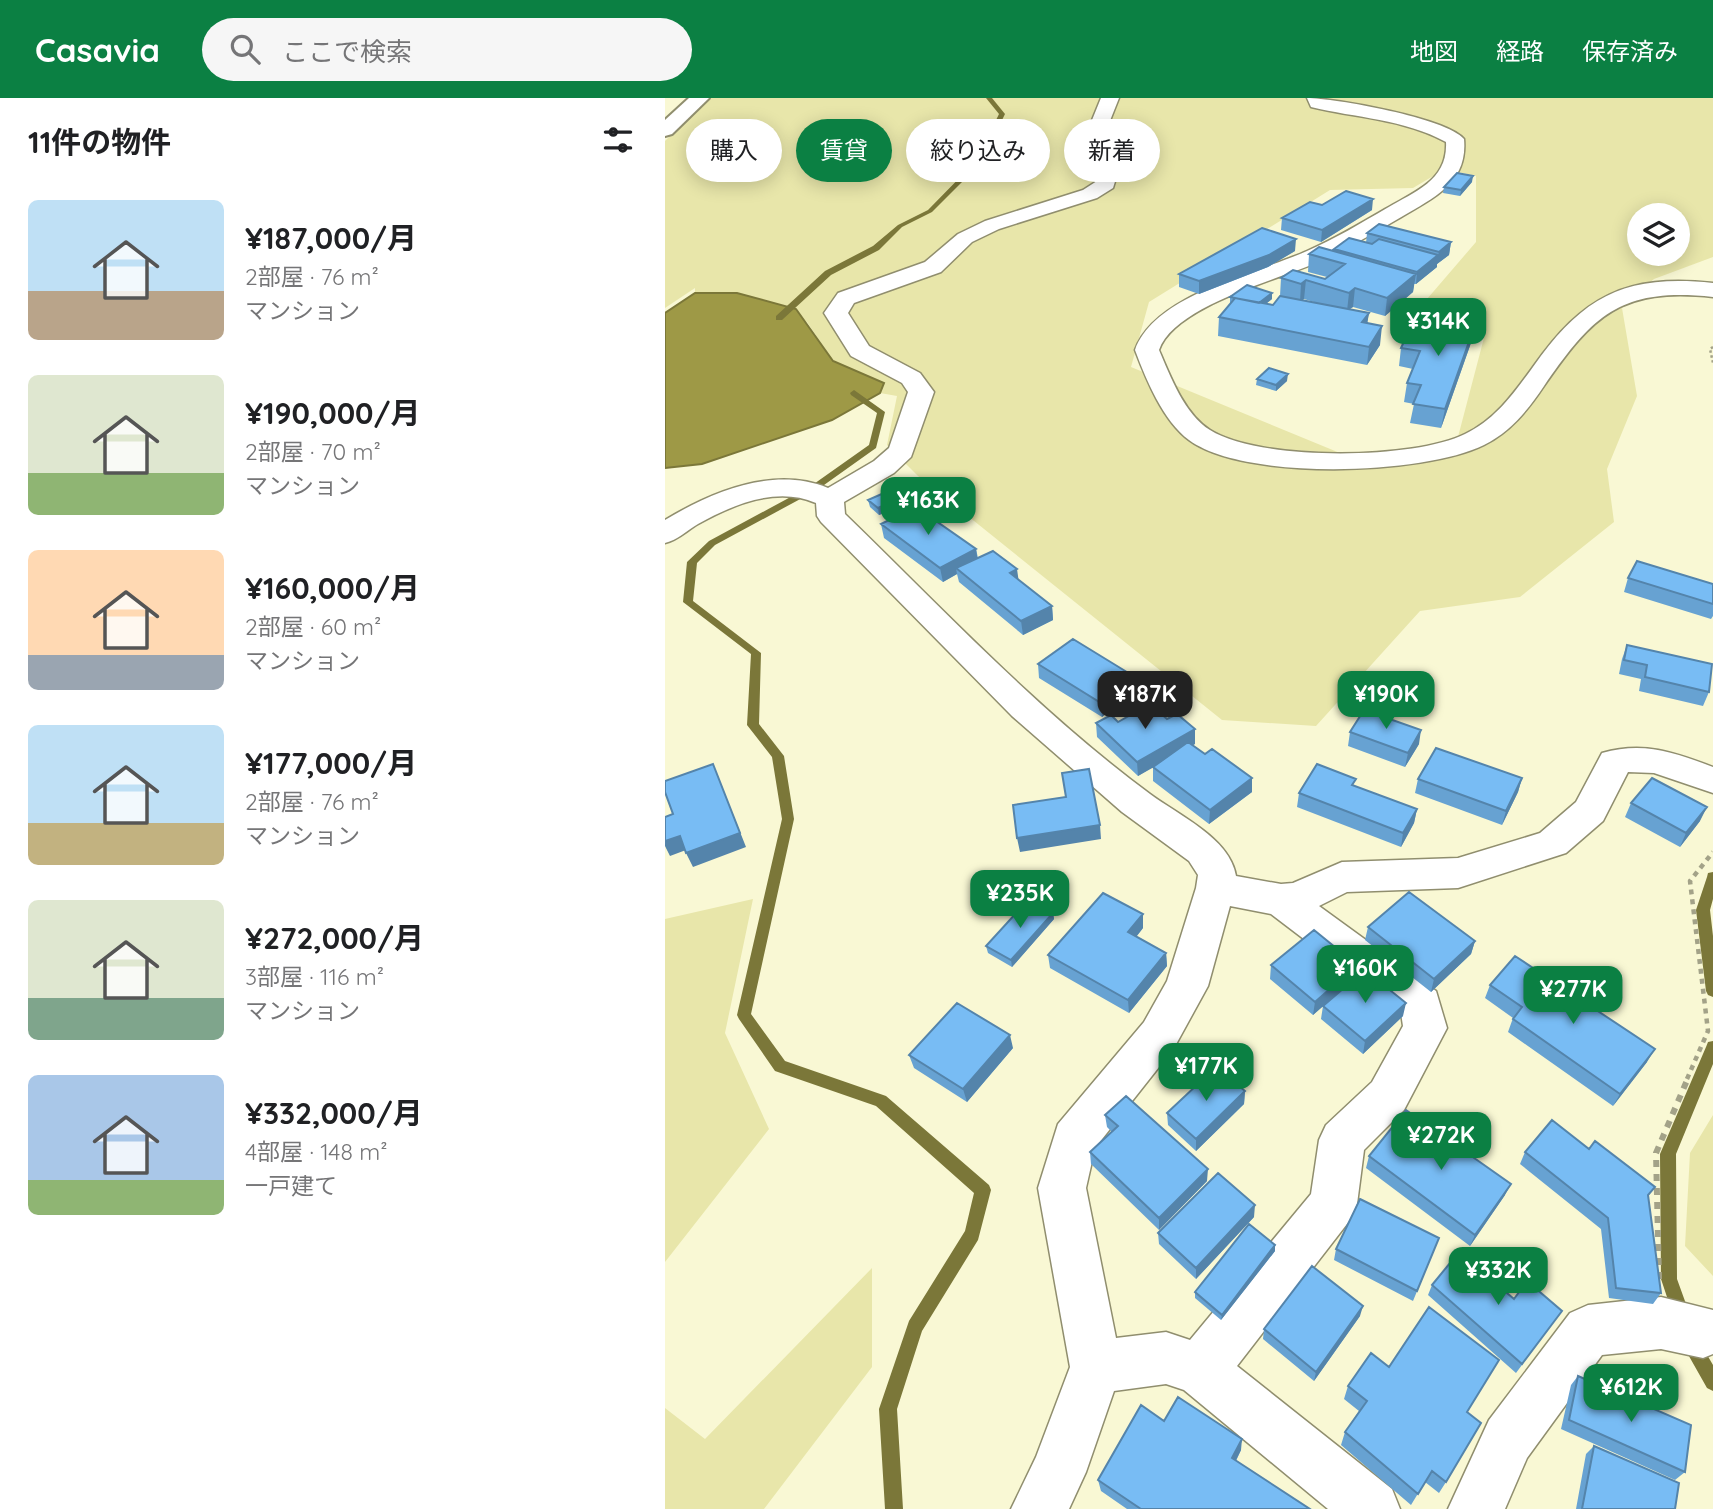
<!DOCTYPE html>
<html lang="ja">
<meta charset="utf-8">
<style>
body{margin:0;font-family:Quicksand,"Noto Sans JP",sans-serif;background:#f6f6f6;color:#202124;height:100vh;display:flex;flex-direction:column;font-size:26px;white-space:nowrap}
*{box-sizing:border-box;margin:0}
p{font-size:23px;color:#757577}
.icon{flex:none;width:38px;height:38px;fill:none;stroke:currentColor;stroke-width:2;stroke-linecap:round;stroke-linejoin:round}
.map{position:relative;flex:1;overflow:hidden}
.drawer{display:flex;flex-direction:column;background:#fff;width:665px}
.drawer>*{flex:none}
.banner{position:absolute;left:21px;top:21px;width:665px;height:63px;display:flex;gap:14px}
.fabs{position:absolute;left:962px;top:105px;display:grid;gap:14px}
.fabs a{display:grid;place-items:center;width:63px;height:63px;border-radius:50%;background:#fff;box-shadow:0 4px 18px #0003;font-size:35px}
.price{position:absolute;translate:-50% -60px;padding:0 16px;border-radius:14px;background:#0b8043;color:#fff;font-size:23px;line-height:46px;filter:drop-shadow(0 2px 4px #0008)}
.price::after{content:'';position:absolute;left:50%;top:42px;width:21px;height:16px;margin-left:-10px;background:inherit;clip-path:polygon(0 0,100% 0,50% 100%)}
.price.selected{background:#222;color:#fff}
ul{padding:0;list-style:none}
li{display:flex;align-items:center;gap:21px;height:175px;padding:0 28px}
li span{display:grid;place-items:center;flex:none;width:196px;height:140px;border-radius:10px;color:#555}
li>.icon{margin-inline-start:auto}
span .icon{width:84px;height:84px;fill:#fffc;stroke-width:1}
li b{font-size:30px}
h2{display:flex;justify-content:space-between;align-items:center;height:84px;padding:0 28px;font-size:30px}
.chip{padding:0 24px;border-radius:32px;background:#fff;box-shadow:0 4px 18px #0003;font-size:24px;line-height:63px}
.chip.selected{background:#0b8043;color:#fff}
header{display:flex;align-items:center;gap:42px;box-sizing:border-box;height:98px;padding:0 35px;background:#0b8043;color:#fff}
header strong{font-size:33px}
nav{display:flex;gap:38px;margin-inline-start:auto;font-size:24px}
.search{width:490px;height:63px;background:#f6f6f6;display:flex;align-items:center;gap:18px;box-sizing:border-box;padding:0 24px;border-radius:38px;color:#757577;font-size:26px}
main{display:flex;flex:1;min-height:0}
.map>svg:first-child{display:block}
</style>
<header>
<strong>Casavia</strong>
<div class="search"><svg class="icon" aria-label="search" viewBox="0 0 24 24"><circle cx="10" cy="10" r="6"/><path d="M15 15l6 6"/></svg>ここで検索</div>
<nav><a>地図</a><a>経路</a><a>保存済み</a></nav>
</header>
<main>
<section class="drawer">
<h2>11件の物件<svg class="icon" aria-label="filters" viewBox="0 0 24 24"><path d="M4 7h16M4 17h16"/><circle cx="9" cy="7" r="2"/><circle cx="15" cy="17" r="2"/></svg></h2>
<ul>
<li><span style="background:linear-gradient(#bfe0f5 65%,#b9a48a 0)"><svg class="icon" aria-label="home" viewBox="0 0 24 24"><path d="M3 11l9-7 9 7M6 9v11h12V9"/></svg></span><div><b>¥187,000/月</b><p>2部屋 · 76 m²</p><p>マンション</p></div></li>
<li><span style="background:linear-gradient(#dfe7d0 70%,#8fb573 0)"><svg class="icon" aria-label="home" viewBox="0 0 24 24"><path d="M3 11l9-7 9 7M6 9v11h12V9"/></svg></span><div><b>¥190,000/月</b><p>2部屋 · 70 m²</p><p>マンション</p></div></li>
<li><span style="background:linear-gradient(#ffd9b3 75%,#9aa5b1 0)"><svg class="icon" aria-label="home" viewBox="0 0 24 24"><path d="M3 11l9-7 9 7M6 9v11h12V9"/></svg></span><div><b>¥160,000/月</b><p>2部屋 · 60 m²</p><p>マンション</p></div></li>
<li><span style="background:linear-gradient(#bfe0f5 70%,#c2b280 0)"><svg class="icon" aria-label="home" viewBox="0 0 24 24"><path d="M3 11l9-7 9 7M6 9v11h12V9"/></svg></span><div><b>¥177,000/月</b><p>2部屋 · 76 m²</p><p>マンション</p></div></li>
<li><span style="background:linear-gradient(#dfe7d0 70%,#7fa58c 0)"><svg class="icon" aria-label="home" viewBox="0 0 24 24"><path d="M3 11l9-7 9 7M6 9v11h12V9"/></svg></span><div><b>¥272,000/月</b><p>3部屋 · 116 m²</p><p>マンション</p></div></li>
<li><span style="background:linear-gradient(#a9c7e8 75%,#8fb573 0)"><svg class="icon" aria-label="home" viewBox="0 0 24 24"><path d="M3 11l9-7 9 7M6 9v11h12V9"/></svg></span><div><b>¥332,000/月</b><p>4部屋 · 148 m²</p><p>一戸建て</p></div></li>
</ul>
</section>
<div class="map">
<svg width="1048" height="1411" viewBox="0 0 1048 1411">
<rect width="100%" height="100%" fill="#f9f8d4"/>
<!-- green -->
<path fill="#e8e6aa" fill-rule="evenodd" d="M 43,0 L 1048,0 L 1048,159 L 989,181 L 957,210 L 972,298 L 942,371 L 949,424 L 855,499 L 755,513 L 651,628 L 557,622 L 253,378 L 222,347 L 232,298 L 215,295 L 219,285 L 168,263 L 142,224 L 72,195 L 30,195 L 30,190 L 0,210 L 0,43 ZM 780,71 L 811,78 L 811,144 L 744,222 L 820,236 L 788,358 L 709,369 L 466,269 L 484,204 L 665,92 L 748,90 ZM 975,117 L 1013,117 L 1013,156 L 975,156 Z
M 88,801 L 60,935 L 104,1031 L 0,1164 L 0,821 Z
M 1048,1017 L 1048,1178 L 1020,1148 L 1025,1055 Z
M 207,1170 L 207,1269 L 99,1411 L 0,1411 L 0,1310 L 40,1341 Z"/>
<!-- water -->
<path fill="#9e9946" stroke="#7b7739" stroke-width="2" d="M 30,195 L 72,195 L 131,211 L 168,263 L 219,285 L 215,295 L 167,322 L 37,366 L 0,370 L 0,215 Z"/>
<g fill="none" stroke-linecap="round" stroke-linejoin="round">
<!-- stream -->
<path fill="#7b7739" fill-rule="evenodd" d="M 321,0 L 327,0 L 340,16 L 316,65 L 267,114 L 237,129 L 214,152 L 166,177 L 117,222 L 111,222 L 111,218 L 160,173 L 208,148 L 233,127 L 263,112 L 311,63 L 334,16 Z
M 189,292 L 220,314 L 211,350 L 152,392 L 50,447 L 32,465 L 28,503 L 96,555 L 94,626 L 119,658 L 129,721 L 86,916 L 120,963 L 221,998 L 324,1087 L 326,1092 L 313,1142 L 257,1233 L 232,1311 L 238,1411 L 220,1411 L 214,1311 L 244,1223 L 300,1133 L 309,1095 L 211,1008 L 110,973 L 74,921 L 72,917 L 117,721 L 107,659 L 82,627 L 86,556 L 18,504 L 22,464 L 44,443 L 146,388 L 204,347 L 212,315 L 186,297 L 185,295 Z
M 1048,774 L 1048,801 L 1045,812 L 1048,838 L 1048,899 L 1043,897 L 1041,893 L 1031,812 L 1042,779 L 1043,775 Z
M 1048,943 L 1048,966 L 1011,1056 L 1012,1181 L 1025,1217 L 1022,1223 L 1016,1226 L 1010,1223 L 996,1181 L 995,1056 L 1041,949 L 1043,944 Z
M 1025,1235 L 1031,1238 L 1048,1267 L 1048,1293 L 1042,1290 L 1016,1244 L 1019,1238 Z"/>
<!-- minor casing -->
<g stroke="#908e6e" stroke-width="3">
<path id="minor" d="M 436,0 L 454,0 L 431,58 L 452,77 L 448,90 L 432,100 L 334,131 L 307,144 L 276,174 L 189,205 L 183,215 L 204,248 L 255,275 L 269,294 L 246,359 L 229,375 L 179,404 L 180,416 C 279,512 374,614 485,696 C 513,717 565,740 571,778 L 616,786 L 628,785 L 677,764 L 793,760 L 875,735 L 911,704 L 937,655 C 978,643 1009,654 1048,669 L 1048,695 L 989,675 L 963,674 L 938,723 L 901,755 L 793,790 L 682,794 L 654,808 L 771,893 L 782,930 L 739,1012 L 699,1052 L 692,1106 L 685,1122 L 572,1268 L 727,1391 L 735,1411 L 663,1411 L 519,1292 L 501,1286 L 449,1293 L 421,1374 L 404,1411 L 346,1411 L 371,1359 L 405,1269 L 373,1090 L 393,1026 L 479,924 L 502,883 L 531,790 L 533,777 L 524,763 L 457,714 L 347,618 L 156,424 L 152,418 L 151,405 C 112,388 69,406 33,426 C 21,433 13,442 0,445 L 0,422 C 48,393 109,368 163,390 L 209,363 L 224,350 L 243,294 L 237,285 L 186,258 L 159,215 L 173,195 L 260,164 L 293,136 L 320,123 L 418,92 L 432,83 L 432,78 L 412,59 ZM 565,808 L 606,816 L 736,915 L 738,928 L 707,984 L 661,1027 L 654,1042 L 646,1096 L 525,1242 L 501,1234 L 451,1240 L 421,1090 L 430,1050 L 509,950 L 543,888 Z
M 642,0 C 669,0 782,20 799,41 C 803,84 770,99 738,118 C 712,133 686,149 658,162 C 617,181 509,207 494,252 C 505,278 520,317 545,332 C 594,363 748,362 800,336 C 830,322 849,295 868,269 C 918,198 960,176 1048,185 L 1048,199 C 956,189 928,217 879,288 C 863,312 845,334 819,347 C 759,377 579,383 524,342 C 498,323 481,281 470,252 C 490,196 591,176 642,153 C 670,141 696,125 722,110 C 751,93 783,82 781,44 C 739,21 691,20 646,9 Z
M 996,1199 L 1048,1212 L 1048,1256 L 1038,1260 L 996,1251 L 937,1257 L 862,1360 L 840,1411 L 783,1411 L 824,1322 L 905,1215 L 923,1207 Z"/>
</g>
<!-- tertiary casing -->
<g stroke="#908e6e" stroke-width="4">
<path id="tertiary" d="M 24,0 L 44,0 L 7,36 L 0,38 L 0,22 Z"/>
</g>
<!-- path-far2 -->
<path stroke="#a3a288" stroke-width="2.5" stroke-dasharray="2.5 2.5" stroke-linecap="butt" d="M 1048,249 L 1045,251 L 1048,265"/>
<!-- path-far1 -->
<path stroke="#a3a288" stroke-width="4.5" stroke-dasharray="5 5" stroke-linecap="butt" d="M 1022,981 L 1043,933 L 1025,783 L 1048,754"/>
<!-- path -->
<path stroke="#a3a288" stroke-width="6" stroke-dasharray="7 7" stroke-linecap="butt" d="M 994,1181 L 991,1055 L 1023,980"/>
<!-- minor -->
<use href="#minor" fill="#fff" fill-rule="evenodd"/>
<!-- tertiary -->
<use href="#tertiary" fill="#fff" fill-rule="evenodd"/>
</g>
<!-- wall -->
<path fill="#67a2d2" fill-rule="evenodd" d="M 807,84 L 795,98 L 778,95 L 779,89 Z
M 657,107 L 707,112 L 656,144 L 616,132 L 617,120 Z
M 702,135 L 786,144 L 784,157 L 772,166 L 772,169 L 751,186 L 749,186 L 748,194 L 720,218 L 688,209 L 684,211 L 704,215 L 702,225 L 715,247 L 702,267 L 553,238 L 554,219 L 565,206 L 565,199 L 607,201 L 601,206 L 608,207 L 615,198 L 616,180 L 660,181 L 662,179 L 643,174 L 644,156 L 669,154 L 669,151 L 701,145 ZM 639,201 L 659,207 L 637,202 Z
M 630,153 L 603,169 L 534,196 L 514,189 L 514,176 Z
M 811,224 L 807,242 L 776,330 L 745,325 L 749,306 L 739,304 L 742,285 L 748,271 L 734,268 L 736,250 L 764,230 Z
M 592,281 L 622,283 L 611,293 L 591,287 Z
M 238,399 L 239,407 L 214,417 L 205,409 L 203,402 Z
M 216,426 L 311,451 L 313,460 L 354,482 L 387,508 L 388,522 L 358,537 L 294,484 L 292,476 L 278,484 L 219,440 Z
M 963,480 L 1048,486 L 1048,518 L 1046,521 L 959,494 Z
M 962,547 L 1044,594 L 1038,608 L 974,593 L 976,581 L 954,576 L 957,561 Z
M 373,566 L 470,579 L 471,593 L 437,619 L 374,580 Z
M 453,624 L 530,646 L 527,647 L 540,656 L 587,680 L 587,694 L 544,726 L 488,683 L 488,669 L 489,668 L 473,678 L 432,639 L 431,625 Z
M 685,634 L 754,646 L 740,669 L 683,648 Z
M 857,680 L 853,694 L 837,727 L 750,695 L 753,681 Z
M 634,695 L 752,711 L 749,725 L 736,749 L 632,709 Z
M 966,705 L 1035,723 L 1015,749 L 960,719 Z
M 388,815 L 389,821 L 347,869 L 323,855 L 321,848 Z
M 703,829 L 810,843 L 806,856 L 766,894 L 700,842 Z
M 478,830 L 471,839 L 501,855 L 502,868 L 464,915 L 385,870 L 383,857 Z
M 606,867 L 692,867 L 690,880 L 648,917 L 605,881 Z
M 825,887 L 982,964 L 948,1008 L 843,934 L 848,920 L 820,900 Z
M 658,908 L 738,918 L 698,956 L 656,921 Z
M 348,950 L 302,1004 L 249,970 L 244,957 Z
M 580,993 L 579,1006 L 531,1053 L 503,1027 L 502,1015 Z
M 440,1017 L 542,1083 L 494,1132 L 426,1066 L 425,1054 L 447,1034 L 442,1029 Z
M 924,1051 L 990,1089 L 983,1098 L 996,1195 L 988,1206 L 944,1200 L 936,1131 L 855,1066 L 860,1054 Z
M 704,1058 L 840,1097 L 805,1148 L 701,1070 Z
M 589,1119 L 531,1181 L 494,1146 L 493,1135 Z
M 774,1140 L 748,1203 L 669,1162 L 671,1151 Z
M 610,1147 L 610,1153 L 556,1222 L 530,1200 L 530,1194 Z
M 767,1187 L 849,1201 L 897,1213 L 851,1275 L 763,1197 Z
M 695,1218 L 649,1283 L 598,1241 L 599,1231 Z
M 724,1269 L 802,1314 L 781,1384 L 774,1395 L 760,1384 L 746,1407 L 676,1347 L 680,1334 L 694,1313 L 679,1301 L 683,1288 Z
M 913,1278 L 1020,1374 L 1010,1382 L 896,1331 L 906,1287 Z
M 499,1323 L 576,1352 L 571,1363 L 645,1411 L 462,1411 L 436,1393 L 433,1382 Z
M 929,1348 L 1010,1411 L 911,1411 L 921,1356 Z"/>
<!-- shaded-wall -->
<path fill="#5484ab" d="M 808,78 L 807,84 L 795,98 L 796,92 Z
M 708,101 L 707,112 L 656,144 L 657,132 Z
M 631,141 L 630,153 L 603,169 L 534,196 L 534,183 Z
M 786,144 L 784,157 L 772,166 L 772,169 L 751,186 L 752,174 L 773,157 L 774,154 Z
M 751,176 L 748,194 L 720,218 L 722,200 Z
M 641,182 L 639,201 L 635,204 L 636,186 Z
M 690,190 L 688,209 L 682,213 L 684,195 Z
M 607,195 L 607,201 L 590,214 L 591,207 Z
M 704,215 L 701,233 L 697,224 Z
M 811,224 L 807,242 L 776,330 L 780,311 Z
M 717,228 L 715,247 L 702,267 L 704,249 Z
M 623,276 L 622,283 L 611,293 L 611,287 Z
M 238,399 L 239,407 L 214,417 L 213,410 Z
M 311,451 L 313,465 L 291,470 L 292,476 L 278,484 L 275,470 Z
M 352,471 L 354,485 L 345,475 Z
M 387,508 L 388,522 L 358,537 L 356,523 Z
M 470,579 L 471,593 L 437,619 L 436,605 Z
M 530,631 L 530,646 L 473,678 L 472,664 Z
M 756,632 L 754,646 L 740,669 L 743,655 Z
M 48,666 L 81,749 L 28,769 L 21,755 Z
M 587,680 L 587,694 L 544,726 L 545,712 Z
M 857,680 L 853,694 L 837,727 L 841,713 Z
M 1042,709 L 1035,723 L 1015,749 L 1021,735 Z
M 752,711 L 749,725 L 736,749 L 738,735 Z
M 435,727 L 436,741 L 355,754 L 352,740 Z
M 15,738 L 21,752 L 5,758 L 0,748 L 0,743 Z
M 388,815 L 389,821 L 347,869 L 346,862 Z
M 478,816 L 478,830 L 464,848 L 463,834 Z
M 810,843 L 806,856 L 766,894 L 769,881 Z
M 501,855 L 502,868 L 464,915 L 463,902 Z
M 692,867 L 690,880 L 648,917 L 650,904 Z
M 741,905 L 738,918 L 698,956 L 700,943 Z
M 345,937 L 348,950 L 302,1004 L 298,991 Z
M 990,951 L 982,964 L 948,1008 L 955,996 Z
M 580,993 L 579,1006 L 531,1053 L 531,1041 Z
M 543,1071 L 542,1083 L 494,1132 L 494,1120 Z
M 846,1086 L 840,1097 L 805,1148 L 810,1137 Z
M 590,1107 L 589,1119 L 531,1181 L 531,1170 Z
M 610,1147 L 610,1153 L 556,1222 L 557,1217 Z
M 698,1208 L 695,1218 L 649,1283 L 651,1274 Z
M 577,1341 L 576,1352 L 566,1372 L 567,1360 Z"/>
<!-- building -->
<path fill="#78bcf4" stroke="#5484ab" stroke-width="2" d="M 792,75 L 808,78 L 796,92 L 779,89 Z
M 681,93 L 708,101 L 657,132 L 617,120 L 645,104 L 657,107 Z
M 714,126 L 786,144 L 774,154 L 702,135 Z
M 597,130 L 631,141 L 604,157 L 534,183 L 514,176 Z
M 684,140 L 707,146 L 714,141 L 773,157 L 752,174 L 669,151 Z
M 654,149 L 751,176 L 722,200 L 690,190 L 684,195 L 641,182 L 636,186 L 616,180 L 628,172 L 660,181 L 680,166 L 644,156 Z
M 582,187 L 607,195 L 594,205 L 565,199 Z
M 615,198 L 704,215 L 697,224 L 717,228 L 704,249 L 554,219 L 570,200 L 608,207 Z
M 769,218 L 811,224 L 780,311 L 748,306 L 756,287 L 742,285 L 755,253 L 736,250 L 746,228 L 764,230 Z
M 604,270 L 623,276 L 611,287 L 592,281 Z
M 228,391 L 238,399 L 213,410 L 203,402 Z
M 251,409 L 311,451 L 275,470 L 216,426 Z
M 328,453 L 352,471 L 345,475 L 387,508 L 356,523 L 291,470 Z
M 972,463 L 1048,486 L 1048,506 L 963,480 Z
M 408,541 L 470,579 L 436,605 L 373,566 Z
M 962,547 L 1047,566 L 1044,594 L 980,579 L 982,567 L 959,562 Z
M 485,606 L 502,621 L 512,616 L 530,631 L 472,664 L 431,625 L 446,617 L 453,624 Z
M 699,612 L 756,632 L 743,655 L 685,634 Z
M 523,644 L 540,656 L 547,651 L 587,680 L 545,712 L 488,669 Z
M 771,650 L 857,680 L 841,713 L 753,681 Z
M 48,666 L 75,735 L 21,755 L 15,738 L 0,743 L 0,719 L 8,716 L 0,694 L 0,683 Z
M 652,666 L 691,681 L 687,687 L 752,711 L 738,735 L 634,695 Z
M 424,671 L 435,727 L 352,740 L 348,707 L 401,699 L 397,675 Z
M 987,680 L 1042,709 L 1021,735 L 966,705 Z
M 744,794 L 810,843 L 769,881 L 703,829 Z
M 438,795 L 478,816 L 463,834 L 501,855 L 463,902 L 383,857 Z
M 364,801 L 388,815 L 346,862 L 321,848 Z
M 649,832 L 692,867 L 650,904 L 606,867 Z
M 850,858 L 990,951 L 955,996 L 848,921 L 857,909 L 825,887 Z
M 700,872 L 741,905 L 700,943 L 658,908 Z
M 292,905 L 345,937 L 298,991 L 244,957 Z
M 551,969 L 580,993 L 531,1041 L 502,1015 Z
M 461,998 L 543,1071 L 494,1120 L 425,1054 L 453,1028 L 440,1017 Z
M 741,1012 L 846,1086 L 810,1137 L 704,1058 Z
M 887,1022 L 924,1051 L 930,1043 L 990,1089 L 983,1097 L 996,1195 L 951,1190 L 943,1120 L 860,1054 Z
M 553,1075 L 590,1107 L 531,1170 L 493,1135 Z
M 695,1101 L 774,1140 L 752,1193 L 671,1151 Z
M 584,1126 L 610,1147 L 557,1217 L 530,1194 Z
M 794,1154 L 849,1201 L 862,1183 L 897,1213 L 857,1266 L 767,1187 Z
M 647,1168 L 698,1208 L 651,1274 L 599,1231 Z
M 764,1209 L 834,1262 L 802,1314 L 816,1325 L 781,1384 L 767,1373 L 753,1396 L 680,1334 L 702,1303 L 683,1288 L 706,1255 L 724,1269 Z
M 913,1278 L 1026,1327 L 1020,1374 L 904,1322 Z
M 513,1299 L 577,1341 L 567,1360 L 645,1411 L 476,1411 L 433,1382 L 476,1307 L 499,1323 Z
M 929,1348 L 1014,1385 L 1010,1411 L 917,1411 Z"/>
</svg>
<div class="fabs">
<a><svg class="icon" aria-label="layers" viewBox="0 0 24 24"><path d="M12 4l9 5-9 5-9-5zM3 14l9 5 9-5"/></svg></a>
</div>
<b class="price" style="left:773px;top:260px">¥314K</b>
<b class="price" style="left:263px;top:439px">¥163K</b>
<b class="price selected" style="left:480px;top:633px">¥187K</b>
<b class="price" style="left:721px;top:633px">¥190K</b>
<b class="price" style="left:355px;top:832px">¥235K</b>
<b class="price" style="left:700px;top:907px">¥160K</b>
<b class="price" style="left:908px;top:928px">¥277K</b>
<b class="price" style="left:541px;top:1005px">¥177K</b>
<b class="price" style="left:776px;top:1074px">¥272K</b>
<b class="price" style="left:833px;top:1209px">¥332K</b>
<b class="price" style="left:966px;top:1326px">¥612K</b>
<div class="banner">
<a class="chip">購入</a>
<a class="chip selected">賃貸</a>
<a class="chip">絞り込み</a>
<a class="chip">新着</a>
</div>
</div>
</main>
